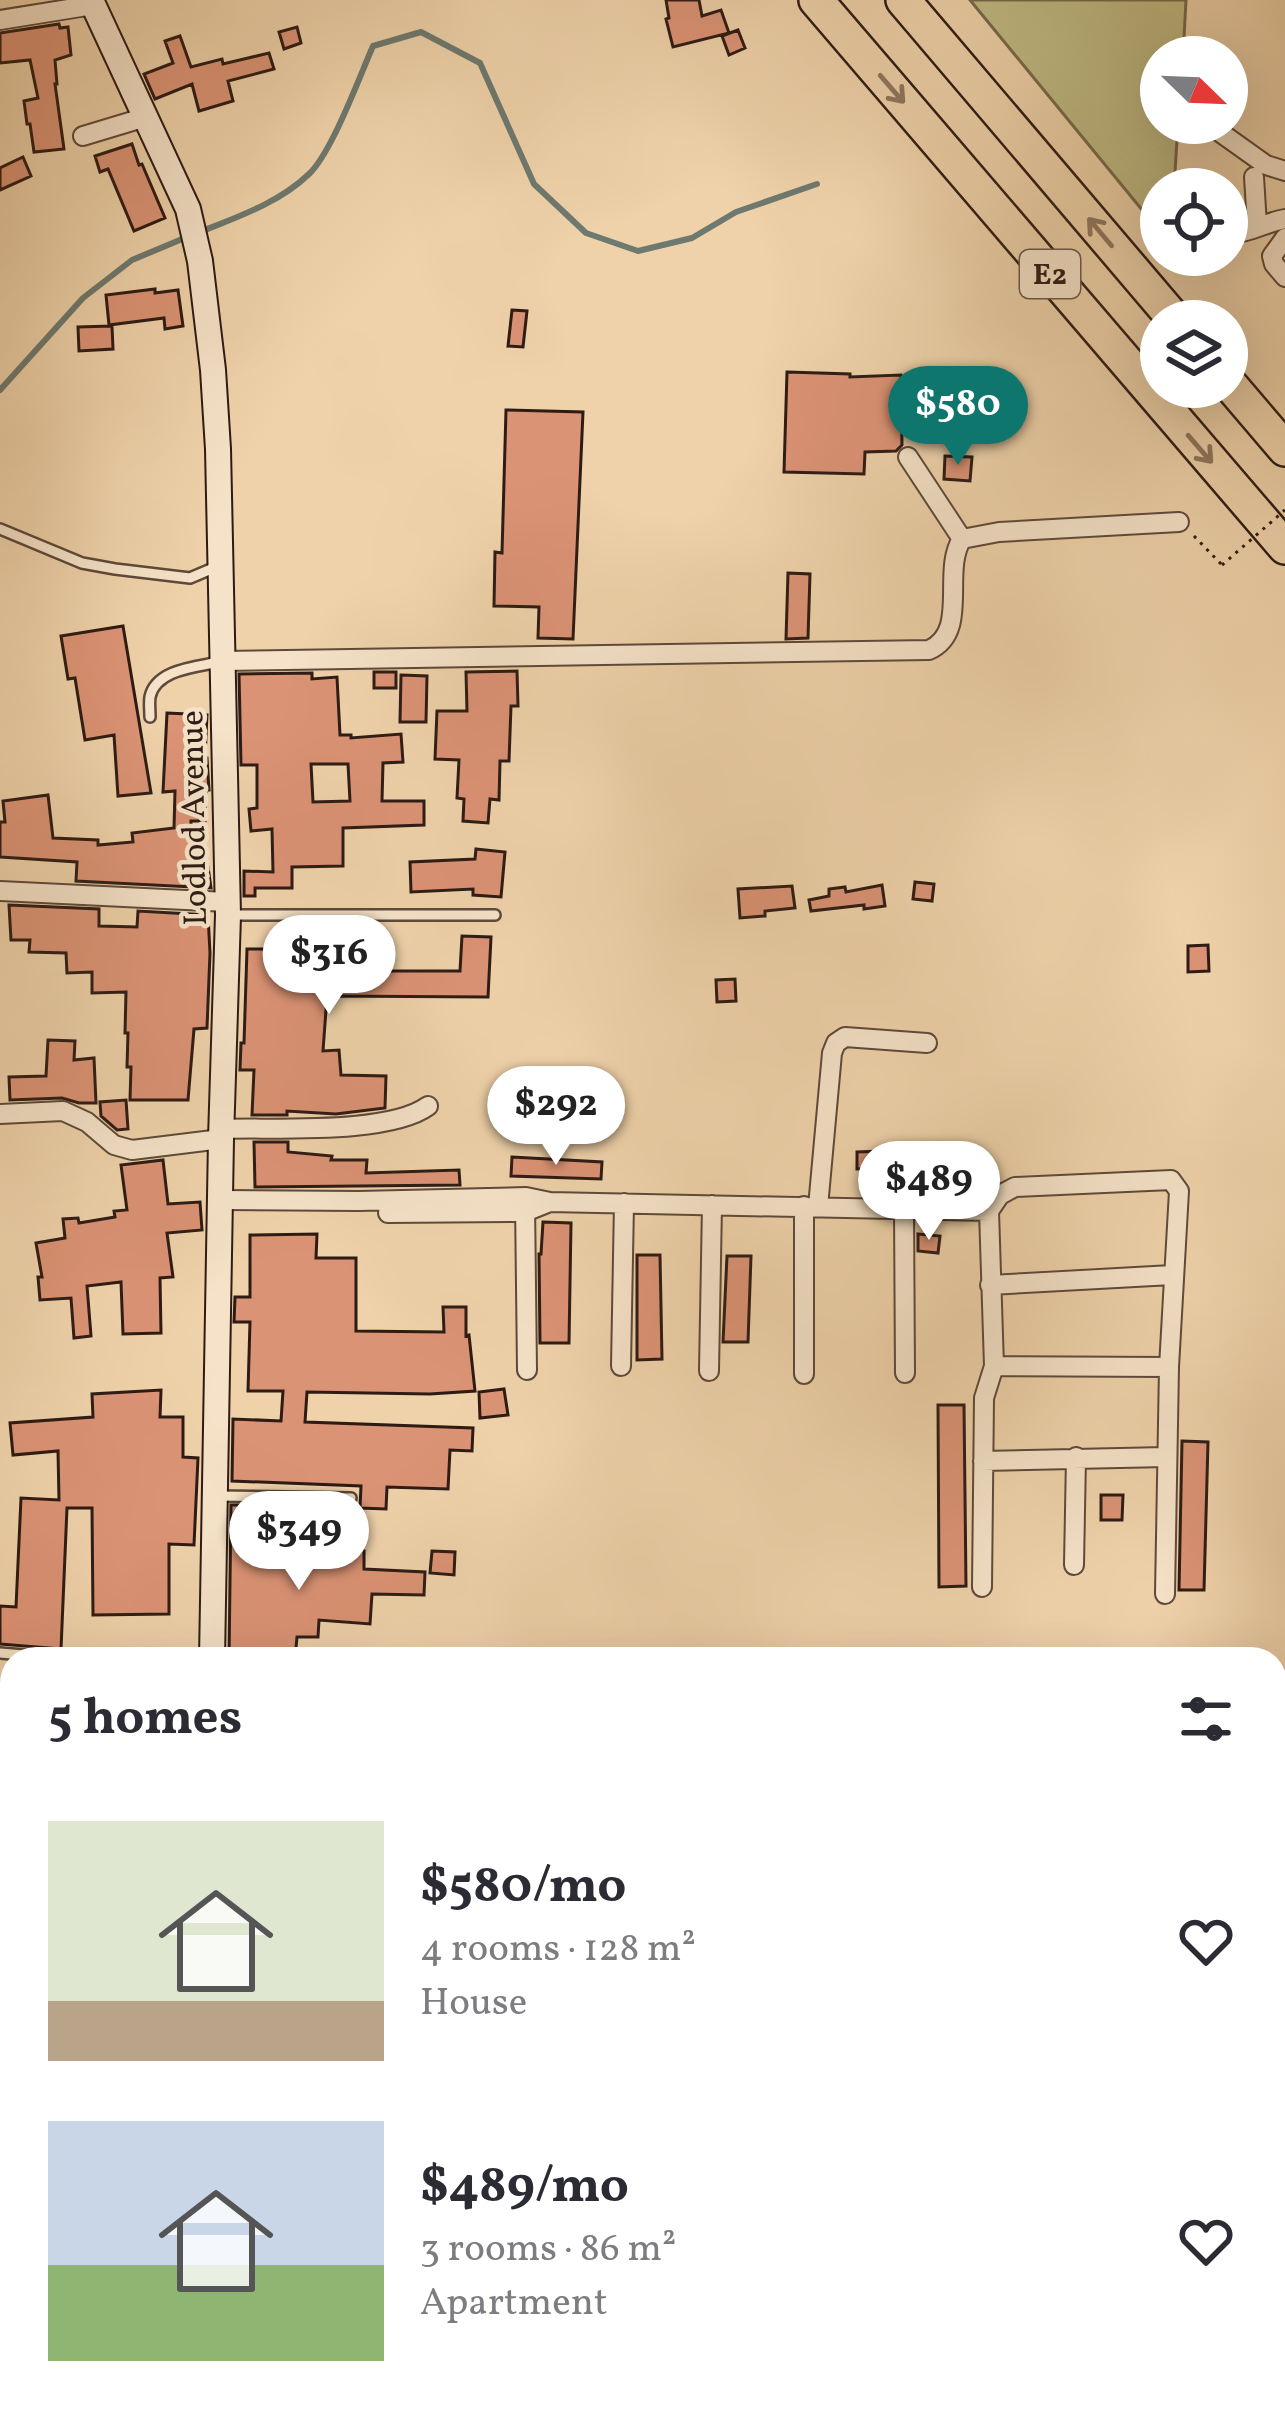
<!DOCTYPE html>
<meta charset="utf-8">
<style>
body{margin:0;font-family:Vollkorn,serif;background:#f7f7f7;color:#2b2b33;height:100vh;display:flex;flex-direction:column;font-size:45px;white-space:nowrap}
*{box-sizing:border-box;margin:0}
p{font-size:39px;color:#7c7c81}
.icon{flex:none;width:66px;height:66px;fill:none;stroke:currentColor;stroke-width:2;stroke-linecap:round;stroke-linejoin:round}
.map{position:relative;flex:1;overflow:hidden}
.panel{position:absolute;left:0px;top:1647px;width:1287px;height:771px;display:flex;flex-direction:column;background:#fff;border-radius:36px 36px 0 0;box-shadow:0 12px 48px #0002}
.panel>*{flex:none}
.needle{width:78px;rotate:113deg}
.buttons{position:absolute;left:1140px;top:36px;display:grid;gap:24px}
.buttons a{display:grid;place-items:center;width:108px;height:108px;border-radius:50%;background:#fff;box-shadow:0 12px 48px #0002;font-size:60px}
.price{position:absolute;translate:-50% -102px;padding:0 27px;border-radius:42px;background:#fff;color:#222;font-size:39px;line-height:78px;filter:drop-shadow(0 3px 6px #0008)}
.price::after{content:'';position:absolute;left:50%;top:72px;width:36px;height:27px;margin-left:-18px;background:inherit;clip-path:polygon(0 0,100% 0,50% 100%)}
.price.on{background:#0f766e;color:#fff}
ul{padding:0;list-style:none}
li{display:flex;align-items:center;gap:36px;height:300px;padding:0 48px}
li span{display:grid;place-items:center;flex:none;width:336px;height:240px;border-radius:0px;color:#555}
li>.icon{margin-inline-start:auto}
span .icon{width:144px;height:144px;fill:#fffc;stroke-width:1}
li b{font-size:51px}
h2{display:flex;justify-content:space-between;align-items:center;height:144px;padding:0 48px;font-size:51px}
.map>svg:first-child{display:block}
</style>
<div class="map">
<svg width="1285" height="2417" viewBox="0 0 1285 2417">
<rect width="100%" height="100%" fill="#efd2aa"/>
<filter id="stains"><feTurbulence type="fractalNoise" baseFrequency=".00167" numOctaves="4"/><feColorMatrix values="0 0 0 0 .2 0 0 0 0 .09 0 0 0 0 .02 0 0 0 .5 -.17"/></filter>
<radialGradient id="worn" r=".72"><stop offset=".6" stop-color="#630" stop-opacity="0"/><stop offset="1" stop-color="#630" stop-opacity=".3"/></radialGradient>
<!-- green -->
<path fill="#bfba84" stroke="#766a4c" stroke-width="3" d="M 970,0 L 1186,0 L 1183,57 L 1161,57 L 1161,123 L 1178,123 L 1174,189 L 1161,189 L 1161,233 Z"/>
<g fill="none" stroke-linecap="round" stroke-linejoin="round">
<!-- stream -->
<path stroke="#6e796f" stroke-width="6" d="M 200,232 C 237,217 279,203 309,174 C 332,152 359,78 373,46 L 421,32 L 480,63 L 534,184 L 586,233 L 638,251 L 692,238 L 736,212 L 817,184
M 0,390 L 83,298 L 132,260 L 187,237"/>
</g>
<!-- building -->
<path fill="#db9375" stroke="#2d1b14" stroke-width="3" fill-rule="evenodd" d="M 666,0 L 699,0 L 702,16 L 721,10 L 729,33 L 673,47 L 666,19 L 669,18 Z
M 59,24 L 60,28 L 68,27 L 71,55 L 55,60 L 57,84 L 55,84 L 64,149 L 34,152 L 30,124 L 27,124 L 24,101 L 38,98 L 30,60 L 0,63 L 0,33 Z
M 297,27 L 301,43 L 284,49 L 279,32 Z
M 738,30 L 745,48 L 729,55 L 722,36 Z
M 180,36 L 191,67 L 222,59 L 223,64 L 269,53 L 274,69 L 228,81 L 233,101 L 199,111 L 192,84 L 155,99 L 144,74 L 173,63 L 165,41 Z
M 132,144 L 139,165 L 142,164 L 165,218 L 134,231 L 108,169 L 100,172 L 95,156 Z
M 23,157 L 31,176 L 0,190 L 0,168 Z
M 155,289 L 155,293 L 178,290 L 183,326 L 165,329 L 164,318 L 109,325 L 106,295 Z
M 512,310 L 527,311 L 523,347 L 508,346 Z
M 112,326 L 113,349 L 79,351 L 78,327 Z
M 787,372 L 850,374 L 850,377 L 901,375 L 902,445 L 896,451 L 865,452 L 864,474 L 784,472 Z
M 506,410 L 583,412 L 573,639 L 538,638 L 539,607 L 494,606 L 495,552 L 502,553 Z
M 945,456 L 972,457 L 970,481 L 944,479 Z
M 788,573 L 810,574 L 808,638 L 786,639 Z
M 123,626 L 151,793 L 118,796 L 114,735 L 85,740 L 75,678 L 68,679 L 61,636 Z
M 517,671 L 518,706 L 511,706 L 509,761 L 500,761 L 499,800 L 490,799 L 488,823 L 463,821 L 464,799 L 457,798 L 459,760 L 435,759 L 437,711 L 467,711 L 466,672 Z
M 374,672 L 396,672 L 396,688 L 374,688 Z
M 312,673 L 312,679 L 337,677 L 340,735 L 351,735 L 351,738 L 401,734 L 403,762 L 383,763 L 382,801 L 424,801 L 424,825 L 343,828 L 343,866 L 292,867 L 292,888 L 255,888 L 255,896 L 244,896 L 244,871 L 273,872 L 272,829 L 251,831 L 249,809 L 257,808 L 257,765 L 241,765 L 239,674 ZM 311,764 L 348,764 L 350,801 L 313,802 Z
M 401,675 L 427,676 L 426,722 L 400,722 Z
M 167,713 L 207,715 L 205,758 L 207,758 L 209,790 L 206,790 L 205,821 L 191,821 L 191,866 L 208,867 L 211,888 L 76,881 L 77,862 L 0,857 L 0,822 L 5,822 L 3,801 L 48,795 L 53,838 L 98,840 L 98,845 L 133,842 L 132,833 L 174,828 L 175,791 L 163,792 Z
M 476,849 L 505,852 L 501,897 L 473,895 L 473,889 L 411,892 L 410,862 L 475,859 Z
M 915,882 L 934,884 L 932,901 L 913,899 Z
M 882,885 L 885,906 L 864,909 L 864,905 L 811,911 L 809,900 L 829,896 L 829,889 L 845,887 L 846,892 Z
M 792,886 L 795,908 L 765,911 L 765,916 L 740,918 L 738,889 Z
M 9,905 L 99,909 L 99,926 L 137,927 L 138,911 L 208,915 L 210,953 L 207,1028 L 194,1029 L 188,1100 L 130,1100 L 131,1067 L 127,1067 L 128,1033 L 125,1033 L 126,992 L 92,993 L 92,972 L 67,973 L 66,953 L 29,952 L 30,940 L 11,940 Z
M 299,931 L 364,933 L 362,956 L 387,956 L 387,971 L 460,971 L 462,936 L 491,937 L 488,997 L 327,996 L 323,1051 L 339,1050 L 341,1075 L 386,1076 L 385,1108 L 336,1114 L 287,1111 L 287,1115 L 252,1115 L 254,1070 L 240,1070 L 241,1043 L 244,1043 L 247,949 L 299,949 Z
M 1208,945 L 1209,971 L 1188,972 L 1188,946 Z
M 735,979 L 736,1001 L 717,1002 L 716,980 Z
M 48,1040 L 75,1041 L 74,1060 L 94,1058 L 96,1103 L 79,1103 L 62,1098 L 10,1100 L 9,1077 L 46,1076 Z
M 126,1100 L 128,1129 L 117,1130 L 101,1116 L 100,1102 Z
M 254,1142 L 288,1142 L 288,1152 L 332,1156 L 331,1160 L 367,1160 L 366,1173 L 459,1170 L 460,1185 L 255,1187 Z
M 882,1151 L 882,1168 L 857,1169 L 857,1152 Z
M 512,1157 L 602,1162 L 601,1179 L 511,1176 Z
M 163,1160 L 168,1204 L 200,1202 L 202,1230 L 167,1233 L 173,1277 L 160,1278 L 161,1333 L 123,1334 L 121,1282 L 87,1286 L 91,1336 L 74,1338 L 71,1298 L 40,1300 L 38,1277 L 42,1277 L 36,1243 L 65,1238 L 63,1219 L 78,1218 L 79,1223 L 115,1217 L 114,1211 L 127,1210 L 121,1165 Z
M 543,1222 L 571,1223 L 569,1343 L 540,1343 L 539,1254 L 541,1254 Z
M 317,1234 L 316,1258 L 356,1258 L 356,1331 L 444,1332 L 443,1307 L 466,1307 L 466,1336 L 469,1335 L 475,1391 L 430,1394 L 307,1392 L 305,1422 L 473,1428 L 472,1451 L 450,1450 L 448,1489 L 387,1487 L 386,1509 L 360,1508 L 361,1486 L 232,1481 L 233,1419 L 281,1421 L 283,1391 L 248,1391 L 250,1322 L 234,1322 L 235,1297 L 250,1297 L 250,1235 Z
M 918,1234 L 940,1236 L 938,1253 L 918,1251 Z
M 637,1255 L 660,1255 L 662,1359 L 637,1360 Z
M 727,1256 L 751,1256 L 748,1342 L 723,1342 Z
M 504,1389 L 508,1415 L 480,1418 L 479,1392 Z
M 161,1390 L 160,1417 L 183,1417 L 183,1457 L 198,1458 L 194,1545 L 169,1544 L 169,1614 L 93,1615 L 92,1508 L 67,1508 L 61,1649 L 0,1644 L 0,1606 L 16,1607 L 21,1498 L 59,1500 L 58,1451 L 13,1455 L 10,1423 L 93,1417 L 92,1394 Z
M 938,1405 L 964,1405 L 966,1586 L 939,1587 Z
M 1182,1441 L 1208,1442 L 1204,1590 L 1179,1590 Z
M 1101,1495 L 1123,1495 L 1122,1520 L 1101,1520 Z
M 231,1505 L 241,1505 L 243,1543 L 299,1544 L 339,1547 L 338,1551 L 364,1551 L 364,1569 L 425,1572 L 424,1595 L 372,1594 L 370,1624 L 319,1620 L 318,1637 L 297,1637 L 295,1659 L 229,1659 Z
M 432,1551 L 455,1552 L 454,1575 L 430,1573 Z"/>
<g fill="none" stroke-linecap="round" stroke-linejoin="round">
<!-- lane casing -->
<g stroke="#5e493a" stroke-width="14">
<path id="lane" d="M 0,529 L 82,563 L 115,569 L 190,578 L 216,567
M 150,717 C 150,710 149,703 150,697 C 156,669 197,667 219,662
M 233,915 L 495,915
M 216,1496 L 351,1498
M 0,1653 L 72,1659
M 112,1659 L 209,1656
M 955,2417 L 955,2406
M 1111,2417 L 1178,2413"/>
</g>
<!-- street casing -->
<g stroke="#5e493a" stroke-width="22">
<path id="street" d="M 0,20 L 93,5
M 1207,123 L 1266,165 L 1285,171
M 83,136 L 146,117
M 1254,177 L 1257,225
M 1227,233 C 1246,235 1266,222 1285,219
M 1285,238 L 1272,256 L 1274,264 L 1285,277
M 908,457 L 962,539
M 221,661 L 929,650 C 970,632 941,571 962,539 L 999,532 L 1179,522
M 0,891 L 227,902
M 0,1114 L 63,1111 L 87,1122 L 114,1145 L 132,1150 L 221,1139
M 221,1129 C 273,1127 388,1135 428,1106
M 221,1200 L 359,1201 L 526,1197 L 550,1202 L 989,1211
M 525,1201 L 527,1370
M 818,1207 L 832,1053 L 836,1043 L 845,1037 L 927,1043
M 904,1209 L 905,1373
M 388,1213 L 525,1212 L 550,1202
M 990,1285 L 1172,1275
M 621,1366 L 624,1203
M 994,1366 L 1169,1367
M 709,1371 L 712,1205
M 804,1374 L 804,1206
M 983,1461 L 1166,1457
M 1074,1565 L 1076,1457
M 982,1587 L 984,1398 L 994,1366 L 989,1211 L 1000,1195 L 1015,1187 L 1171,1180 L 1179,1191 L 1169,1367 L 1165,1594
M 0,1837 L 12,1837
M 1275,2305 L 1285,2304
M 1178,2406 L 1178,2417
M 496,2417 L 578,2406"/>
</g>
<!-- secondary casing -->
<g stroke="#2d1b14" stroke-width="28">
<path id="secondary" d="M 91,0 L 188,209 L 200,261 L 213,370 L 218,449 L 228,915 L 221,1139 L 212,1659
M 290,2406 L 292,2417"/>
</g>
<!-- highway casing -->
<g stroke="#2d1b14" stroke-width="38">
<path id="highway" d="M 816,0 L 1285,547
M 903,0 L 1176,321
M 1227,381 L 1285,449"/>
</g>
<!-- path -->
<path stroke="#2d1b14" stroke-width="3" stroke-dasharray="3 6" stroke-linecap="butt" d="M 1194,536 L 1222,565"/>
<!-- lane -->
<use href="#lane" stroke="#f5e2c8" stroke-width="9"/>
<!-- street -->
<use href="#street" stroke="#f5e2c8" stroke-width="18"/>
<!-- secondary -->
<use href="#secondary" stroke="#f5e2c8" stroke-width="24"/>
<!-- highway -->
<use href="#highway" stroke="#efd2aa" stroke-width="33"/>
<!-- path-bridge -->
<path stroke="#2d1b14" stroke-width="3" stroke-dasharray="3 6" stroke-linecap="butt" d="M 1222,565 L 1285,510"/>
</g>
<!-- one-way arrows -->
<defs><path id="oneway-shaft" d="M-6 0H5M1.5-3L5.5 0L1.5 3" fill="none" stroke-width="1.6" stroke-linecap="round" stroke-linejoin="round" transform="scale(3)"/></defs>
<g stroke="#8e765f">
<use href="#oneway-shaft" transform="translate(892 89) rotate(49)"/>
<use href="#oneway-shaft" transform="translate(1100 232) rotate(-130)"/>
<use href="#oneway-shaft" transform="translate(1200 449) rotate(49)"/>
</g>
<g text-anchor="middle" stroke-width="9" stroke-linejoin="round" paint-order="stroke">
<!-- shield labels -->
<rect fill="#f5e2c8" stroke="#69574a" stroke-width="3" x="1020" y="250" width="60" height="48" rx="9"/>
<g font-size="30" font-weight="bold" fill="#2d1b14">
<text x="1050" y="284">E2</text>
</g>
<!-- street labels -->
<g font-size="33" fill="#2d1b14" stroke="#f5e2c8">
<text transform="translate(192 818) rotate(-91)" y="12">Lodlod Avenue</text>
</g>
</g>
<rect width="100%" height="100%" filter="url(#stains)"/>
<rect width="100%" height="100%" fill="url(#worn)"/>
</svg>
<div class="buttons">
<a><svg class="needle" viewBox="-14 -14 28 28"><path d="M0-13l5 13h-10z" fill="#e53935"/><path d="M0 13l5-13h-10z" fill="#7c7c81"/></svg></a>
<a><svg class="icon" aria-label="locate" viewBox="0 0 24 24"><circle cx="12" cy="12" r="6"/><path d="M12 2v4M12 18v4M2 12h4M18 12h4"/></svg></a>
<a><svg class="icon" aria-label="layers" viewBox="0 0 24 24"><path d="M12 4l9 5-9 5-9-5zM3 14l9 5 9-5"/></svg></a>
</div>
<b class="price on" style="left:958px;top:468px">$580</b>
<b class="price" style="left:329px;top:1017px">$316</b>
<b class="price" style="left:556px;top:1168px">$292</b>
<b class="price" style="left:929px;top:1243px">$489</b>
<b class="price" style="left:299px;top:1593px">$349</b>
<section class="panel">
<h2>5 homes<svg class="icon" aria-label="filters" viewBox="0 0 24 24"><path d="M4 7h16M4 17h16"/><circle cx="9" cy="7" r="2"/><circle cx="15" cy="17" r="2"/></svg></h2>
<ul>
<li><span style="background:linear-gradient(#dfe7d0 75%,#b9a48a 0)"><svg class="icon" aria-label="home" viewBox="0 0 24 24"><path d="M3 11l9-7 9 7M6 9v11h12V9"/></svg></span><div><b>$580/mo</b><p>4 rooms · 128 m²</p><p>House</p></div><svg class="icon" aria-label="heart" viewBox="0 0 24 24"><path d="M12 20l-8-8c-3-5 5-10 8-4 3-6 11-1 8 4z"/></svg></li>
<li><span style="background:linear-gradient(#c9d6e8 60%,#8fb573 0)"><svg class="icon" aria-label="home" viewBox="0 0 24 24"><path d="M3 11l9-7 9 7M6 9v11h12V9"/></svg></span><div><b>$489/mo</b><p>3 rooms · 86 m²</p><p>Apartment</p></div><svg class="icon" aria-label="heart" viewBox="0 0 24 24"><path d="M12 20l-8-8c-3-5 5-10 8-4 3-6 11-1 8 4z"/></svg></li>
</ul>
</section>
</div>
